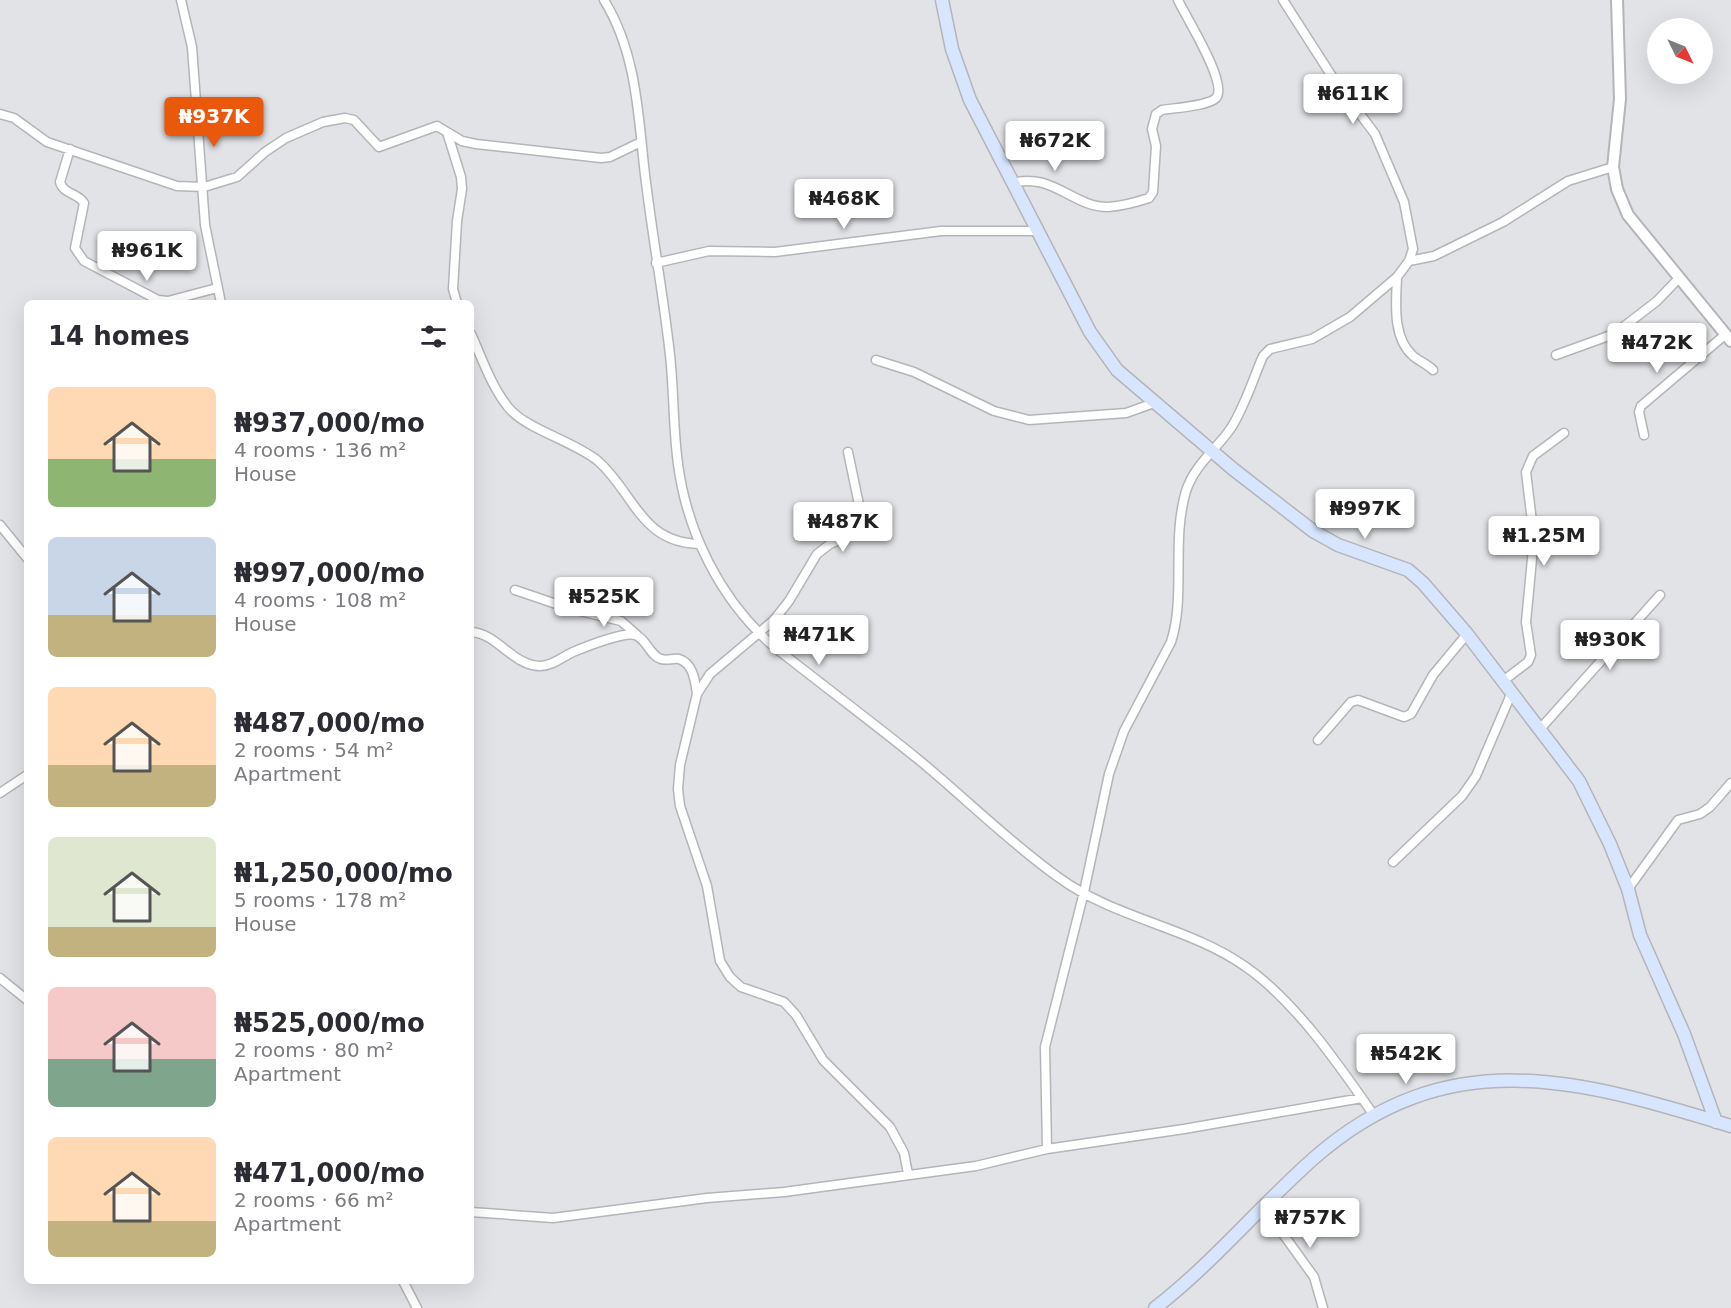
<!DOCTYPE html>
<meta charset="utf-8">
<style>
body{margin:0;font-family:"DejaVu Sans",sans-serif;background:#f7f7f7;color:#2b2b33;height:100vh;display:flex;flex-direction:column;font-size:22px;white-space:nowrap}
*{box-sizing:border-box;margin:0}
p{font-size:20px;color:#7c7c81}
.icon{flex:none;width:33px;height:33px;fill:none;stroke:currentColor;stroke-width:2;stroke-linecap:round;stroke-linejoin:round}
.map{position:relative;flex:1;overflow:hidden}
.panel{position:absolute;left:24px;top:300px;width:450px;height:984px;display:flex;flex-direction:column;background:#fff;border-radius:9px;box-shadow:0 6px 24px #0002}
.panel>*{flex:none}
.needle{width:39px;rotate:133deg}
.tools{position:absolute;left:1647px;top:18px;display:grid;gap:12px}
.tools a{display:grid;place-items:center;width:66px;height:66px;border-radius:50%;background:#fff;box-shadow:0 6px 24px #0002;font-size:30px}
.price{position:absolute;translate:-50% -51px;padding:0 14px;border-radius:6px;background:#fff;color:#222;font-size:20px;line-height:39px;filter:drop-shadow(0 2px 3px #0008)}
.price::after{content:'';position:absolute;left:50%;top:36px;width:18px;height:14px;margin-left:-9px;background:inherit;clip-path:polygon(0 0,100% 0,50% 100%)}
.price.on{background:#ea580c;color:#fff}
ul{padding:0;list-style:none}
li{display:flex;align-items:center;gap:18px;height:150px;padding:0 24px}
li span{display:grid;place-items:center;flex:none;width:168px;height:120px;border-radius:9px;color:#555}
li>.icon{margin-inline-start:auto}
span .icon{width:72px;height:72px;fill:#fffc;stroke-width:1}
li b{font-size:26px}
h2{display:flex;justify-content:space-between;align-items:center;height:72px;padding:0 24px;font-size:26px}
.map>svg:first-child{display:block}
</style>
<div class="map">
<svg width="1731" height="1308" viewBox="0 0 1731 1308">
<rect width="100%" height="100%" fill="#e1e3e6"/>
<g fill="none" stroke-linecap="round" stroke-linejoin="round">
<!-- minor casing -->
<g stroke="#b4b5b8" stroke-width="11">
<path id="minor" d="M 181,0 L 192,47 L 205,225 L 221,303
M 604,0 C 635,50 638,109 644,166 C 651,229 663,292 670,355 C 674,391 673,428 678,464 C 687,532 720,599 772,645 C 821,684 871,721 919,760 C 965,798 1009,842 1058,877 C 1115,919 1190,927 1246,967 C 1295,1001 1339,1065 1373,1114
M 0,114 L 14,118 L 47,142 L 177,186 L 204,187 L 237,177 L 265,152 L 286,138 L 323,122 L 345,118 L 354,120 L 379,147 L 437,126 L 447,132 L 461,177 L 462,189 L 457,221 L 453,289 L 457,303
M 447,132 L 462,141 L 476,144 L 601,158 L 610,157 L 641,142
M 70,149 L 60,182 C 63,194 78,193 84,203 L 75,248 L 84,261 L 158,300 L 168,301 L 217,288
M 1012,183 C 1053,172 1072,207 1108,207 C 1121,206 1137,202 1149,198 L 1153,192 L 1156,146 L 1152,129 L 1156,114 L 1162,110 C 1174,108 1208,106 1216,98 C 1229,84 1185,16 1178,0
M 1409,261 L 1434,256 L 1503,222 L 1568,181 L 1613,167
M 656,263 L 709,251 L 775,252 L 941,231 L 1036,231
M 1397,277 C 1396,303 1392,337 1413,356 C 1419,361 1427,364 1433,370
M 471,334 C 482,358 491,386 508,407 C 525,429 574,441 598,461 C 635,494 640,542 699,544
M 1556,355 L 1614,334 L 1657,301 L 1679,278
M 876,360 L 914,372 L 994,411 L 1029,420 L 1126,413 L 1154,403
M 1644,435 L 1639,412 L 1641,406 L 1726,334
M 848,452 L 862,519 L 860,527 L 854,534 L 830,544 L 817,554 L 789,601 L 774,620 L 710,674 L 697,694 L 680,765 L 678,789 L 680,806 L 707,886 L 720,961 L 730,977 L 741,987 L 784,1002 L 796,1015 L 823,1060 L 890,1127 L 904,1153 L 908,1174
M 0,525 L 27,558
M 515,590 L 568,608 L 621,621 L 637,635
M 471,632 C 497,633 513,666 540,666 C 552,666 562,657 573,652 C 585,647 623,632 635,635 C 647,639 649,655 661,659 C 667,661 673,658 679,659 C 694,664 695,682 697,694
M 1503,681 L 1528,662 L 1531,655 L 1526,622 L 1534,538 L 1526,472 L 1533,456 L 1564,433
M 1540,729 L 1660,595
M 1318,740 L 1351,702 L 1358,700 L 1404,717 L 1411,714 L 1433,675 L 1467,634
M 0,793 L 27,775
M 1393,862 L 1462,796 L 1476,776 L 1512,692
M 1628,889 L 1678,820 L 1700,814 L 1710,807 L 1731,783
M 0,978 L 27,1000
M 1047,1149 L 1045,1047 L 1084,892 L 1109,774 L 1124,731 L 1171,642 C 1186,596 1171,541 1186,491 C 1195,464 1216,450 1231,428 C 1245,406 1253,379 1263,356 L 1270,349 L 1312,339 L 1350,317 L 1397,277 L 1409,261 L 1413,249 L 1404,202 L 1375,134 L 1333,78 L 1283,0
M 1263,1206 L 1314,1277 L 1323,1308
M 471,1212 L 553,1218 L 707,1198 L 784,1192 L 976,1166 L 1047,1149 L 1184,1129 L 1362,1098
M 403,1281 L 417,1308"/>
</g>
<!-- tertiary casing -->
<g stroke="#b4b5b8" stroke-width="14">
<path id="tertiary" d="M 1617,0 L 1620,99 L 1613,167 L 1617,189 L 1628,215 L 1731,341"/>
</g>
<!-- secondary casing -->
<g stroke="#b4b5b8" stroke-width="15">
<path id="secondary" d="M 942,0 L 952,49 L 970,100 L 1090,332 L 1117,370 L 1233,469 L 1313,531 L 1338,545 L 1408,570 L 1423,583 L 1467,634 L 1579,781 L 1610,844 L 1628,889 L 1640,935 L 1684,1034 L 1716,1122
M 1155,1308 C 1212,1264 1259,1207 1313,1159 C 1447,1041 1578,1079 1731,1126"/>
</g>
<!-- minor -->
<use href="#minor" stroke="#fff" stroke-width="8"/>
<!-- tertiary -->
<use href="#tertiary" stroke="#fff" stroke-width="10"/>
<!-- secondary -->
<use href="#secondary" stroke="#d8e5ff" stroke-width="12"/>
</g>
</svg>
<div class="tools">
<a><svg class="needle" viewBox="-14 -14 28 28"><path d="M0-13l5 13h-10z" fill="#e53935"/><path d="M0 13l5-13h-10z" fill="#7c7c81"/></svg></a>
</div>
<b class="price" style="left:1353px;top:125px">₦611K</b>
<b class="price on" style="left:214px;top:148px">₦937K</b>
<b class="price" style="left:1055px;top:172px">₦672K</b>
<b class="price" style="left:844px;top:230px">₦468K</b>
<b class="price" style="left:147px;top:282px">₦961K</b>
<b class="price" style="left:1657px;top:374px">₦472K</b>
<b class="price" style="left:1365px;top:540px">₦997K</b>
<b class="price" style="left:843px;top:553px">₦487K</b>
<b class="price" style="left:1544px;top:567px">₦1.25M</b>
<b class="price" style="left:604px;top:628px">₦525K</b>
<b class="price" style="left:819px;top:666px">₦471K</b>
<b class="price" style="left:1610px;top:671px">₦930K</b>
<b class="price" style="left:1406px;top:1085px">₦542K</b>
<b class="price" style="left:1310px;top:1249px">₦757K</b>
<section class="panel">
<h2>14 homes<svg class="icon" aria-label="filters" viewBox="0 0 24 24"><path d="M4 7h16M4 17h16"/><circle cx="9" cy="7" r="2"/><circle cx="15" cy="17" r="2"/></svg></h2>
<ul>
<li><span style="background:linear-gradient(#ffd9b3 60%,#8fb573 0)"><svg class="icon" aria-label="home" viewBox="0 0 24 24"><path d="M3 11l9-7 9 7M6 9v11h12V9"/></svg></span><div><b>₦937,000/mo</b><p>4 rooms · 136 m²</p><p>House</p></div></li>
<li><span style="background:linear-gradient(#c9d6e8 65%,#c2b280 0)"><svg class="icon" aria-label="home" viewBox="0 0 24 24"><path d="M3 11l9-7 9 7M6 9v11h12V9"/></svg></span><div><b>₦997,000/mo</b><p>4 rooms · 108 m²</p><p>House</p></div></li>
<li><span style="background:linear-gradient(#ffd9b3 65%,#c2b280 0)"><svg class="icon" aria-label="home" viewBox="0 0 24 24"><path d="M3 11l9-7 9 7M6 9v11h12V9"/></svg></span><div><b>₦487,000/mo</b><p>2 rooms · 54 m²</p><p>Apartment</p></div></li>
<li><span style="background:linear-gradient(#dfe7d0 75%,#c2b280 0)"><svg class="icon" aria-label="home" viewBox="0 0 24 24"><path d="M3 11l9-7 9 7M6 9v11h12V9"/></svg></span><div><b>₦1,250,000/mo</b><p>5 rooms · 178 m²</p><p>House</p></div></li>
<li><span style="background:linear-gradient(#f6c9c9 60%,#7fa58c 0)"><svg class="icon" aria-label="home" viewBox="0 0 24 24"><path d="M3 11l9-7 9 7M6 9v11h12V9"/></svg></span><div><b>₦525,000/mo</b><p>2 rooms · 80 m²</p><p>Apartment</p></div></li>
<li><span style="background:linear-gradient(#ffd9b3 70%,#c2b280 0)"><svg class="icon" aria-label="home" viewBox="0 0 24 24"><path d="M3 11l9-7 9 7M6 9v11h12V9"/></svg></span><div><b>₦471,000/mo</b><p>2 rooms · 66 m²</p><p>Apartment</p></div></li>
</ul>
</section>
</div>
